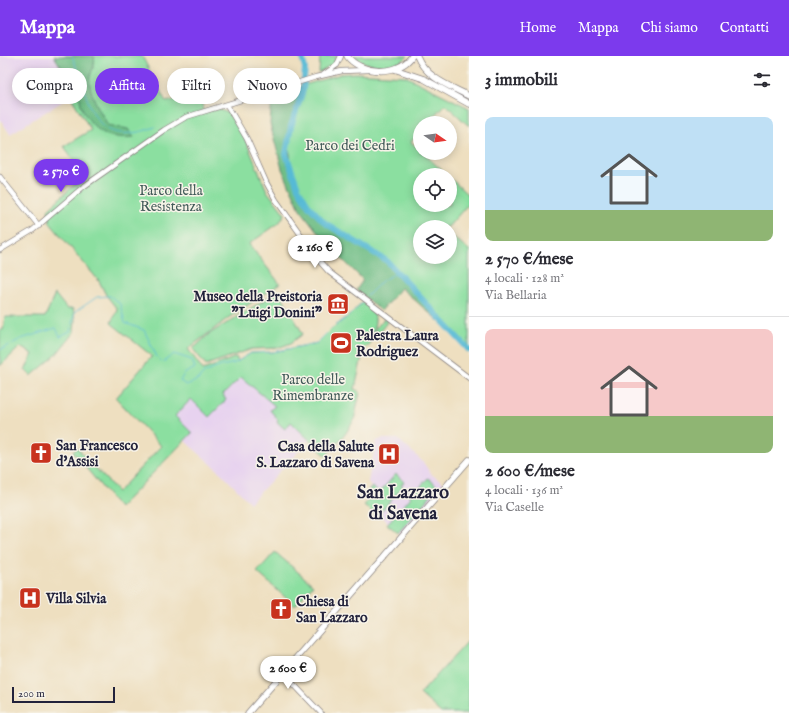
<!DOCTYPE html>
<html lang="it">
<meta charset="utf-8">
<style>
body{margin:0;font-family:"IM FELL English",serif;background:#f7f7f7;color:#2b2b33;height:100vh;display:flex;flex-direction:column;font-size:15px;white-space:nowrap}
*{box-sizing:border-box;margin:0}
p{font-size:13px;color:#7c7c81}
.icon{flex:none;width:22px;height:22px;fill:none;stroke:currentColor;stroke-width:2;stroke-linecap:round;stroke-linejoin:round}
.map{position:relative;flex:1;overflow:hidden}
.sheet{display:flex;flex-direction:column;background:#fff;width:320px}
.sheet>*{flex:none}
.guide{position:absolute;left:12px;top:12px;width:380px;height:36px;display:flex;gap:8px}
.needle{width:26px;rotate:103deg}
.fabs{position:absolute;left:413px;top:60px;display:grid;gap:8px}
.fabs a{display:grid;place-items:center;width:44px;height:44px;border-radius:50%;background:#fff;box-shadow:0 2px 10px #0003;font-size:20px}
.scale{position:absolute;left:12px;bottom:10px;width:103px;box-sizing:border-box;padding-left:4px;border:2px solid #22223b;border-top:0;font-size:11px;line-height:14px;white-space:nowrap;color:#22223b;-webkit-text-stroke:3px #f7f3e8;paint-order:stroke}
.price{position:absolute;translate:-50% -34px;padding:0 9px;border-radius:14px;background:#fff;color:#222;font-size:13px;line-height:26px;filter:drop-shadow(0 1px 2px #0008)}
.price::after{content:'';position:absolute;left:50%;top:24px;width:12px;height:9px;margin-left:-6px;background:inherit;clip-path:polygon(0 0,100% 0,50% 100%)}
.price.current{background:#7c3aed;color:#fff}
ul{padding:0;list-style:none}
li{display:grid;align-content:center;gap:8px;height:212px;padding:0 16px}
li+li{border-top:1px solid #e1e1e2}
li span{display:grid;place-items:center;height:124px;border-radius:8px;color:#555}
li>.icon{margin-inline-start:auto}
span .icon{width:72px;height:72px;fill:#fffc;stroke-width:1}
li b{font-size:17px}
h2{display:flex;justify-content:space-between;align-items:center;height:48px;padding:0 16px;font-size:17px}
.tag{padding:0 14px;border-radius:18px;background:#fff;box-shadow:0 2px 10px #0003;font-size:14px;line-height:36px}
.tag.current{background:#7c3aed;color:#fff}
header{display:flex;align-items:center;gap:24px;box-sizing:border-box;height:56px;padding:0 20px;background:#7c3aed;color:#fff}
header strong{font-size:19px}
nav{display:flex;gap:22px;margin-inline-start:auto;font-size:14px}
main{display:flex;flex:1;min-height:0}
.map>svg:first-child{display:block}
</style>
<header>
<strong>Mappa</strong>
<nav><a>Home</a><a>Mappa</a><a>Chi siamo</a><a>Contatti</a></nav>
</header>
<main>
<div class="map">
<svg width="469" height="657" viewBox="0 0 469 657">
<rect width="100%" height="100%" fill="#f7f3e8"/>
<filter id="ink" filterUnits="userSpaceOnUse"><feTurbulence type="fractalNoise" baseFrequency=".025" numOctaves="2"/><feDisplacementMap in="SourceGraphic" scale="8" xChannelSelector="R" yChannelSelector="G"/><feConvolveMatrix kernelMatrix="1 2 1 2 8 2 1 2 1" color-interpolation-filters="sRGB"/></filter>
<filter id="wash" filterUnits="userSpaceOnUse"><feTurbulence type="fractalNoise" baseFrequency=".012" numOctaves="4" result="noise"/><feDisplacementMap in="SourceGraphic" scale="16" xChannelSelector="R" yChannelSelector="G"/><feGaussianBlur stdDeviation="0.9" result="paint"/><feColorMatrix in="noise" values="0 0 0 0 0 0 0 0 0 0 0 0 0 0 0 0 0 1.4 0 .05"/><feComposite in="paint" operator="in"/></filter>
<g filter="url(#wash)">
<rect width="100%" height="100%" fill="#eedfc0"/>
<!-- built -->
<path fill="#e7d2ef" d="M 0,0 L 54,0 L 76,37 L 10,78 L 0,63 Z
M 244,316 L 312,381 L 250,447 L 218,414 L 185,385 L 192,377 L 175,360 L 191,343 L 209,360 L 226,344 L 223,339 Z
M 382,383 L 398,383 L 423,406 L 431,418 L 445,428 L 401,479 L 367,446 L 365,438 L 371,430 L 368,426 L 376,385 Z
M 33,535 L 38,541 L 28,550 L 22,543 Z"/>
<!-- green -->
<path fill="#8bdfa0" stroke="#56806e" d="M 63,0 L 142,0 L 166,46 L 199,38 L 204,55 L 218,53 L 228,57 L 242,76 L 267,135 L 285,158 L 279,167 L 249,188 L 280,228 L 228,262 L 188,293 L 203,314 L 236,301 L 238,305 L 251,297 L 273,296 L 317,287 L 330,274 L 351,258 L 363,245 C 383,260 373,269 369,290 L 364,291 L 355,333 L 360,336 L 354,364 L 346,377 L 326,400 L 291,366 L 285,373 L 277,366 L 278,364 L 270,354 L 275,350 L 241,321 L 223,339 L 226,344 L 209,361 L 191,343 L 175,360 L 192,377 L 119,452 L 73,396 L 77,392 L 118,436 L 161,390 L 116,342 L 152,300 L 111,267 L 117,253 L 106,239 L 99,225 L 50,167 L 48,153 L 83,121 L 64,90 L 91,74 L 71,41 L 78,37 Z
M 320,0 L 337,0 L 333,8 L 319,17 Z
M 354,0 L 408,0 C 396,14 367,12 354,0 Z
M 355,17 L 405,20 L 469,52 L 469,70 L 445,48 L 427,67 L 420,67 L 420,75 L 411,86 L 420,94 L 420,97 L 423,97 L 447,119 L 420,119 L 420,149 L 450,149 L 450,122 L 469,140 L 469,147 L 448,171 L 420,171 L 420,201 L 450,201 L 450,178 L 469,194 L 469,293 L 387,205 L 325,167 L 306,146 L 292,115 L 288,84 L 301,30 L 341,18 Z
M 279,235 L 303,278 L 291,287 L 278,292 L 252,293 L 206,309 L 193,293 L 209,278 Z
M 55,238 L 67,253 L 73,253 L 75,264 L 74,276 L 55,300 L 31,320 L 25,314 L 33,298 L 20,291 L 0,310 L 0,274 L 3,274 L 5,261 L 45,261 Z
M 385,262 L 389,264 L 372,285 L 375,273 Z
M 396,418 L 404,426 L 401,429 L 413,439 L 428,422 L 438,431 L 398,477 L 387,468 L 411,441 L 402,432 L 377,460 L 364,449 L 368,445 L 366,438 L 372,431 L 379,437 Z
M 275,496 L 313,529 L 295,550 L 257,516 Z
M 469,584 L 469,657 L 441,657 L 420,638 Z"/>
<!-- forest -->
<path fill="#70be86" stroke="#497060" d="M 54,0 L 94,0 C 96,9 92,13 90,21 C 87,35 102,58 108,69 L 128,73 L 134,81 C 108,84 93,75 82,52 C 80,48 81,44 79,40 C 71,27 62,13 54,0 Z
M 301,30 L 288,84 L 292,115 L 298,132 L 309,150 L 325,167 L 387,205 L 458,282 L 401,232 L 381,255 L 356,234 L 363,224 L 327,188 L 300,153 L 282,113 L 270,68 L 272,39 Z"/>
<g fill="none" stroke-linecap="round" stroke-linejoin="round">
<!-- stream -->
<path stroke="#57bad5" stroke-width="1" d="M 72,0 C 91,44 89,96 155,71
M 367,240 L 383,224 L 398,216
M 0,294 L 21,283 L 56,272 L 60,281 L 70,276 L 75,256 L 97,241 L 110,240 L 120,248 L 125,267 L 144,274 L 157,301 L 163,306 L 174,298 L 192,304 L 195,312 L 184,318 L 180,325 L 186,329 L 198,324 L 204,317 L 221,310 L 235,307 L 251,297 L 273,296 L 317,287 L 330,274 L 351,258 L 364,244"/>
<!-- river -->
<path stroke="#57bad5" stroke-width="6" d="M 302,0 L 305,12 L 303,34 L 291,70 L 286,98 L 298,132 L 309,150 L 325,167 L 387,205 L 469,294"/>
</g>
</g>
<g filter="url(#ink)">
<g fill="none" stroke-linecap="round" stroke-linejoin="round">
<!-- tertiary casing -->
<g stroke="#88807e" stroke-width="6">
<path id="tertiary" d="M 323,19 L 337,9 L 341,0
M 227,49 L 247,83 L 266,126 L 276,144 L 321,207 L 329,216 L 469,322
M 0,121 L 39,170
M 0,194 L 33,174 L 83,131 L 164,74 L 186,61 L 316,21 L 342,15 L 369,14
M 283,617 L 321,657"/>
</g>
<!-- primary casing -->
<g stroke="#88807e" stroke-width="7">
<path id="primary" d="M 347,0 C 361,19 399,20 412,0
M 417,0 C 426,22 450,30 469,40
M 394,13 L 424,23 L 469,48
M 248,657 L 469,404"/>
</g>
<!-- tertiary -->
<use href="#tertiary" stroke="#fff" stroke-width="4.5"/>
<!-- primary -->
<use href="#primary" stroke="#fff" stroke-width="5.5"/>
</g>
</g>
<!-- icons -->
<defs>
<g id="museum-square" transform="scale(1.15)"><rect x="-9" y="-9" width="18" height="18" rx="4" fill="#c8321e" stroke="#f7f3e8"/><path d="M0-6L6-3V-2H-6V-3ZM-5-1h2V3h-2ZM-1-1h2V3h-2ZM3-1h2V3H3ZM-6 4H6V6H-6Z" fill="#fff"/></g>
<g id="stadium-square" transform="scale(1.15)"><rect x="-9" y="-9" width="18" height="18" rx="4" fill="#c8321e" stroke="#f7f3e8"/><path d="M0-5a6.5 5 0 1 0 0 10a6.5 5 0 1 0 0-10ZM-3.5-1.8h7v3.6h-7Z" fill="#fff"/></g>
<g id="church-square" transform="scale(1.15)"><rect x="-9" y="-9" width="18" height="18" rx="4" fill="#c8321e" stroke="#f7f3e8"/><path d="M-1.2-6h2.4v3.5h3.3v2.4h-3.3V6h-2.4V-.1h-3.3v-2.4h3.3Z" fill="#fff"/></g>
<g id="hospital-square" transform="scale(1.15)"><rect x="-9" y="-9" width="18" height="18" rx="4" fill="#c8321e" stroke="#f7f3e8"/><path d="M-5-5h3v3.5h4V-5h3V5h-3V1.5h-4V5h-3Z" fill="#fff"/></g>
</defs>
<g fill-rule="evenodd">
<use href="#museum-square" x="338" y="248"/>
<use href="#stadium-square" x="341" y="287"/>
<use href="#church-square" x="41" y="397"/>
<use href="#hospital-square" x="389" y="398"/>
<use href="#hospital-square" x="30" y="542"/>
<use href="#church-square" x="281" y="553"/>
</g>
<g text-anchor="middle" stroke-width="3" stroke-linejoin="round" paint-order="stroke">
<!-- park labels -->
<g font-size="14" fill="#425b59" stroke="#f7f3e8">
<text x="350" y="94">Parco dei Cedri</text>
<text x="171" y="139">Parco della<tspan x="171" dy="16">Resistenza</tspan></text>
<text x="313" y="328">Parco delle<tspan x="313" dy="16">Rimembranze</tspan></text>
</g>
<!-- poi labels -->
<g font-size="14" font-weight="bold" fill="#22223b" stroke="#f7f3e8" text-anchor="start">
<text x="322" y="245" text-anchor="end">Museo della Preistoria<tspan x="322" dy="16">"Luigi Donini"</tspan></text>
<text x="356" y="284">Palestra Laura<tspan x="356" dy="16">Rodriguez</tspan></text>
<text x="56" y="394">San Francesco<tspan x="56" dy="16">d'Assisi</tspan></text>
<text x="374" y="395" text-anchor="end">Casa della Salute<tspan x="374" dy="16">S. Lazzaro di Savena</tspan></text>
<text x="46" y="547">Villa Silvia</text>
<text x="296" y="550">Chiesa di<tspan x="296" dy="16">San Lazzaro</tspan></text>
</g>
<!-- district labels -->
<g font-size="18" font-weight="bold" fill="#22223b" stroke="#f7f3e8">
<text x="403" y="442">San Lazzaro<tspan x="403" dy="21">di Savena</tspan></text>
</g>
</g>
</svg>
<div class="fabs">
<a><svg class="needle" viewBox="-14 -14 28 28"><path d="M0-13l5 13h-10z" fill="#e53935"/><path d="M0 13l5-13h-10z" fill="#7c7c81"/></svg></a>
<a><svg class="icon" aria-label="locate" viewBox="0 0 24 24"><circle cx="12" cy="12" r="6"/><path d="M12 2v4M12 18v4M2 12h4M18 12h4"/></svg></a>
<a><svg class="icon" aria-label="layers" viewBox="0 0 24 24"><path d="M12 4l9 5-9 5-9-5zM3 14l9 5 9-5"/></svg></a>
</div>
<div class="scale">200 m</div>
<b class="price current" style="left:61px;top:137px">2 570 €</b>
<b class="price" style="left:315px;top:213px">2 160 €</b>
<b class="price" style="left:288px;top:634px">2 600 €</b>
<div class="guide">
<a class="tag">Compra</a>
<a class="tag current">Affitta</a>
<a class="tag">Filtri</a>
<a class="tag">Nuovo</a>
</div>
</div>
<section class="sheet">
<h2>3 immobili<svg class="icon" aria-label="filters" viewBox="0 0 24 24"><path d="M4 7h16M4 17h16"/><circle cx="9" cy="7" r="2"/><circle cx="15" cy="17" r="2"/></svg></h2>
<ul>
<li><span style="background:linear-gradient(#bfe0f5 75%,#8fb573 0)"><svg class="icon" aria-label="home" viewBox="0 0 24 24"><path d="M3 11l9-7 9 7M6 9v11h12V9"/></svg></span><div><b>2 570 €/mese</b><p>4 locali · 128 m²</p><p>Via Bellaria</p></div></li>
<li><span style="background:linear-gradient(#f6c9c9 70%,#8fb573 0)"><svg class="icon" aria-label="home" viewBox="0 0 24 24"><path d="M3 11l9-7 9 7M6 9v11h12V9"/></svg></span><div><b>2 600 €/mese</b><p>4 locali · 136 m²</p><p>Via Caselle</p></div></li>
</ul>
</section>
</main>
